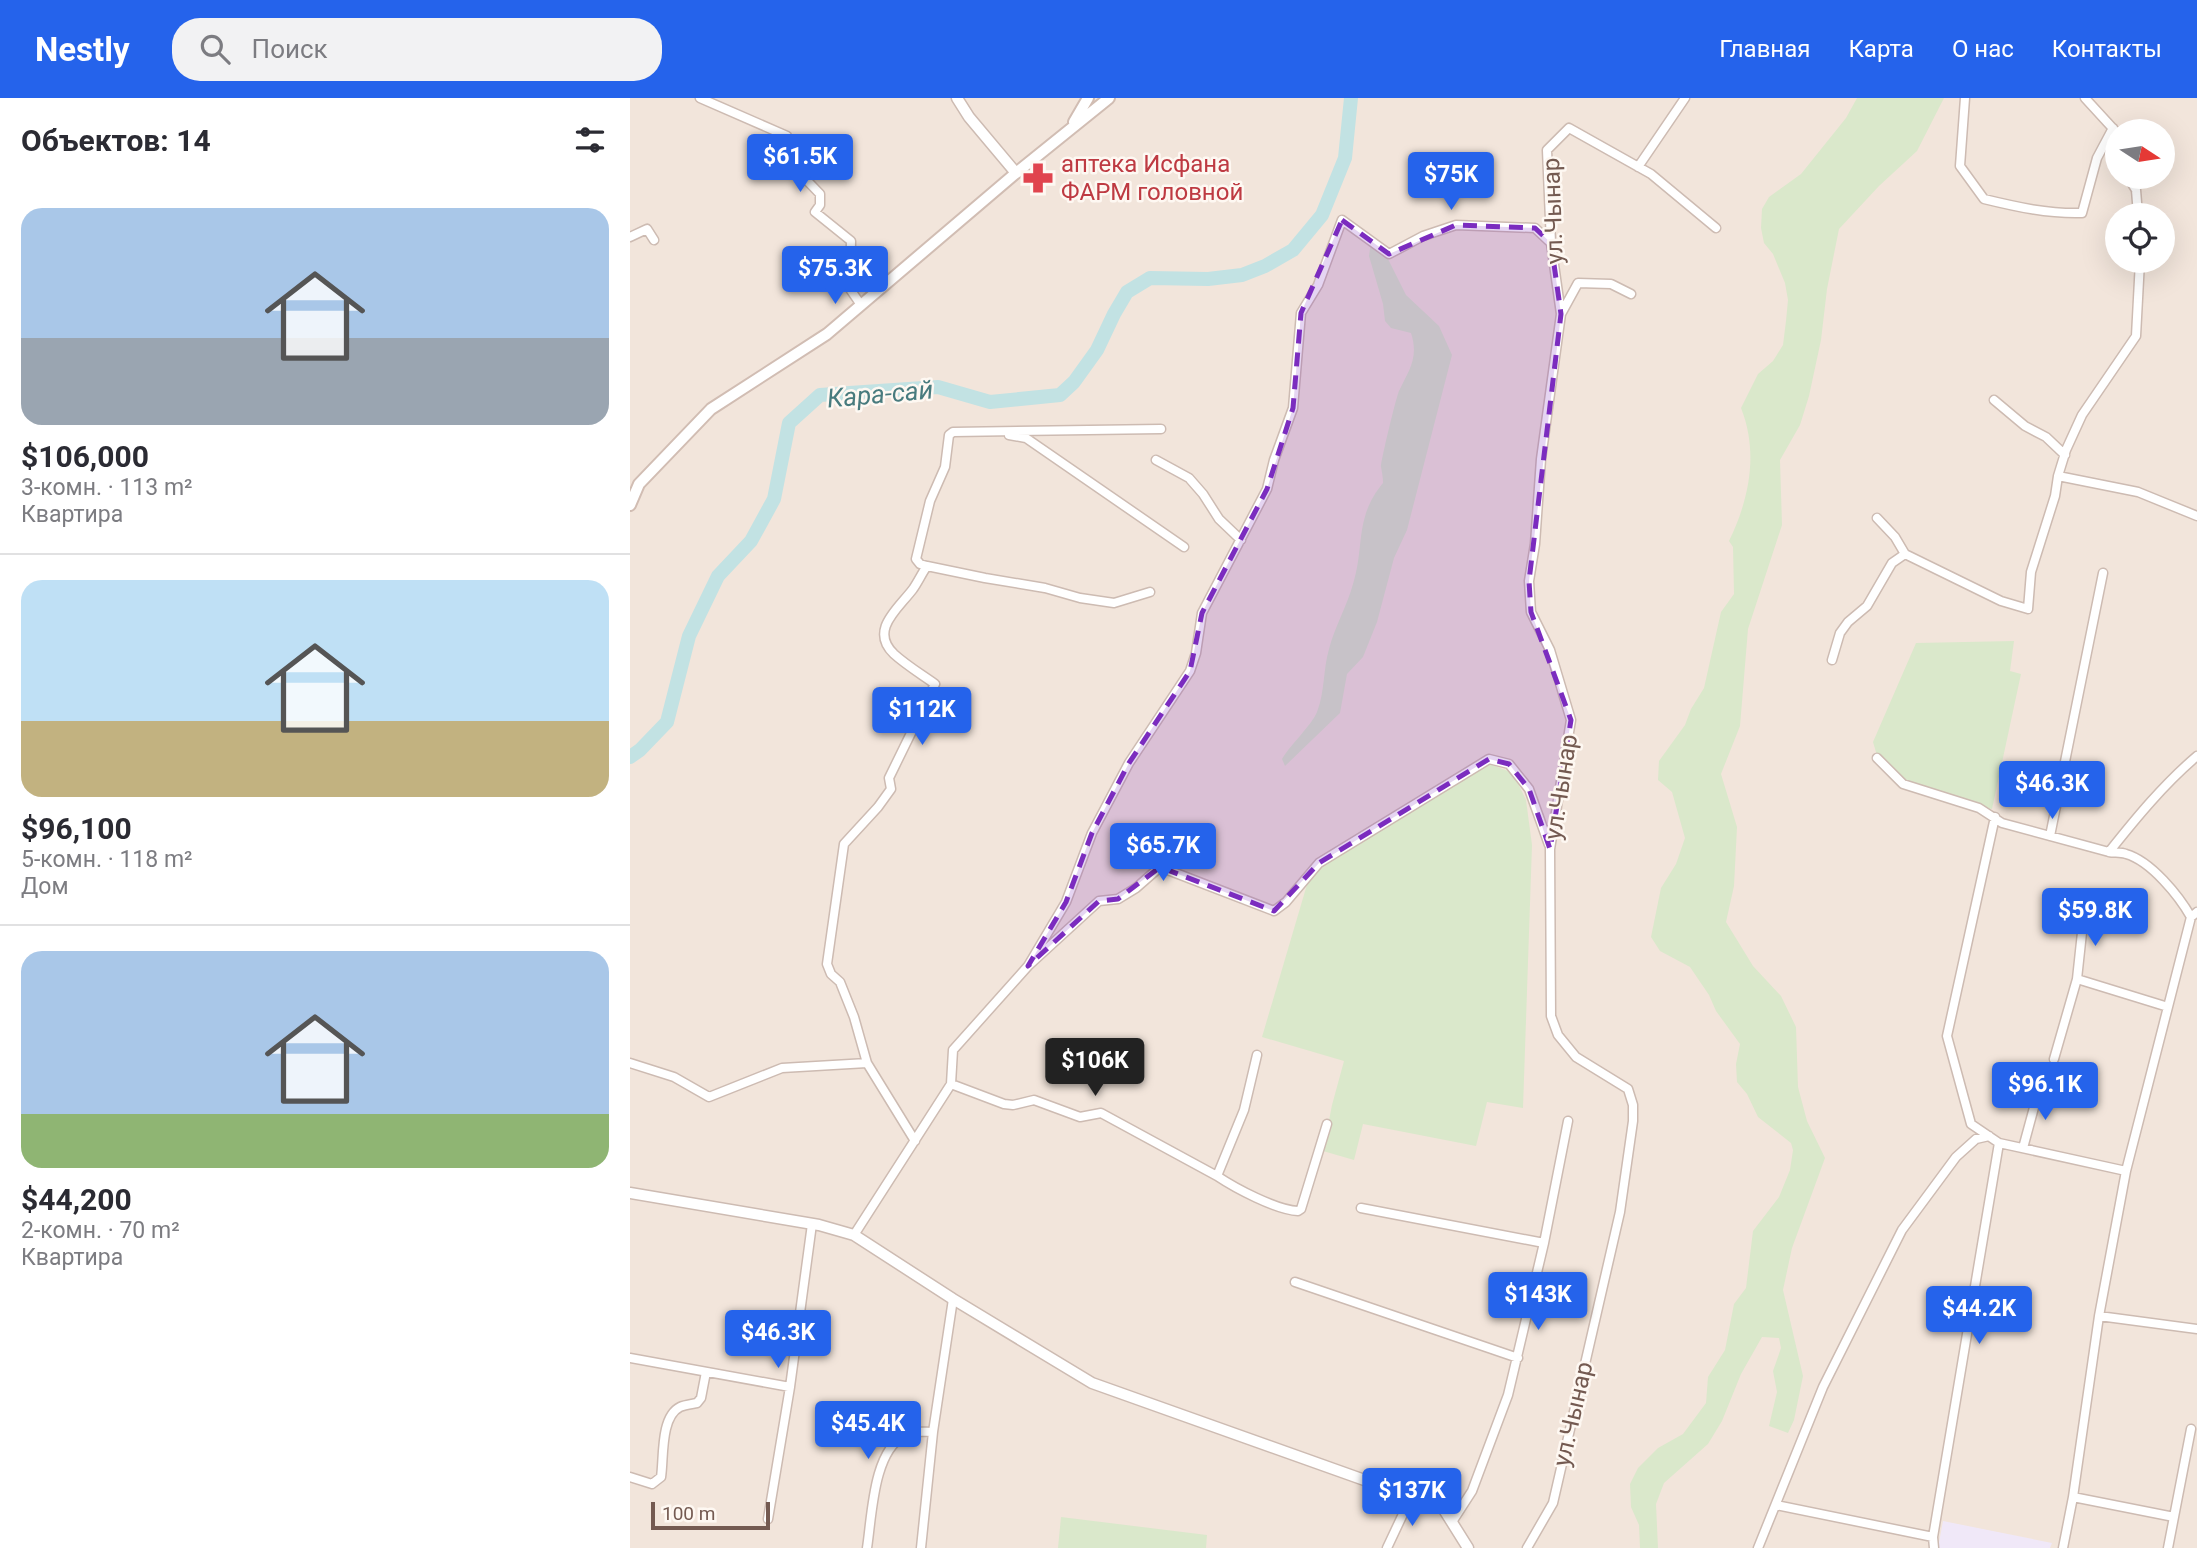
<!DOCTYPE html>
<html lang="ru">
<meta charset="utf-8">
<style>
body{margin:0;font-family:Roboto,sans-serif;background:#f2f2f3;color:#2b2b33;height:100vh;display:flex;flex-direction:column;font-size:26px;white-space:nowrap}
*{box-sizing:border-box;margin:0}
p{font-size:23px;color:#7c7c81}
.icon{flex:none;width:38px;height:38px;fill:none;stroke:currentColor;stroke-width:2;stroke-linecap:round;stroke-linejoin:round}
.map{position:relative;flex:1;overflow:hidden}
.details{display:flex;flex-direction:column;background:#fff;width:630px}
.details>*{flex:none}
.needle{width:46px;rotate:102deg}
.buttons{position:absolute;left:1475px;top:21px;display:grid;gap:14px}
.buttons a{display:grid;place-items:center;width:70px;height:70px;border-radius:50%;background:#fff;box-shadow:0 7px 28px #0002;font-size:35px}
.scale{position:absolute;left:21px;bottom:18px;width:119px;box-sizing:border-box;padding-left:7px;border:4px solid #745a51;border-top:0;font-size:19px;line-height:24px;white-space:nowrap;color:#745a51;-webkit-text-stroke:5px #fef8f2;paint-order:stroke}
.price{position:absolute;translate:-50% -60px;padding:0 16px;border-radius:7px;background:#2563eb;color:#fff;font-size:23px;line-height:46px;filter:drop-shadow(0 2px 4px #0008)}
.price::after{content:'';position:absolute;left:50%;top:42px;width:21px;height:16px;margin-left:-10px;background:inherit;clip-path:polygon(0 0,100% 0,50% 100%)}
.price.selected{background:#222;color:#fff}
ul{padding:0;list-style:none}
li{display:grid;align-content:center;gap:14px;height:371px;padding:0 21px}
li+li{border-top:2px solid #e1e1e2}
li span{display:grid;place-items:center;height:217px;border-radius:21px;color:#555}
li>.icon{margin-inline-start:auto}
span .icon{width:126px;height:126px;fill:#fffc;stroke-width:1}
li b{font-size:30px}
h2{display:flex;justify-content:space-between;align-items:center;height:84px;padding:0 21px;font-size:30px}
header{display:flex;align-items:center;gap:42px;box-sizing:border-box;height:98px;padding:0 35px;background:#2563eb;color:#fff}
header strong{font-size:33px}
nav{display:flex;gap:38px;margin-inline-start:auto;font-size:24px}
.search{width:490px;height:63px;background:#f2f2f3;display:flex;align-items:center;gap:18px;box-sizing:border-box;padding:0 24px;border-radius:28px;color:#7c7c81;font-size:26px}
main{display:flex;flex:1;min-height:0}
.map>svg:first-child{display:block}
</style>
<header>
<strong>Nestly</strong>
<div class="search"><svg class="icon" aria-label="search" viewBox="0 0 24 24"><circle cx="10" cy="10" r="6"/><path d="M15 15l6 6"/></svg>Поиск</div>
<nav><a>Главная</a><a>Карта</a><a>О нас</a><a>Контакты</a></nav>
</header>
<main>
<section class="details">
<h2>Объектов: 14<svg class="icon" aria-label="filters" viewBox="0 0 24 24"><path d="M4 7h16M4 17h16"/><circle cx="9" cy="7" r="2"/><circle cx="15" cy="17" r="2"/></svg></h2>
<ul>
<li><span style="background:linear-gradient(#a9c7e8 60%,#9aa5b1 0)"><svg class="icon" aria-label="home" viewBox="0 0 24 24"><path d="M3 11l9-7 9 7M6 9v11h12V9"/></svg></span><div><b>$106,000</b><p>3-комн. · 113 m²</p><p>Квартира</p></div></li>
<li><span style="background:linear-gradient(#bfe0f5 65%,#c2b280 0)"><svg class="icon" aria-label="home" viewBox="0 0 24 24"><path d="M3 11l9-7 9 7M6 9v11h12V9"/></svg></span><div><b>$96,100</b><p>5-комн. · 118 m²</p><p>Дом</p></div></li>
<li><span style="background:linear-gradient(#a9c7e8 75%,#8fb573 0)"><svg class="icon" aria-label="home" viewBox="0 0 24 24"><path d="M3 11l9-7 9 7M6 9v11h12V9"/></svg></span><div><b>$44,200</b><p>2-комн. · 70 m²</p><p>Квартира</p></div></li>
</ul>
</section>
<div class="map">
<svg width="1567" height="1450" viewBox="0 0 1567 1450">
<rect width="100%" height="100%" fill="#fbf4ec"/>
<!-- residential -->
<path fill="#f2e5db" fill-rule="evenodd" d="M 0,0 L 1567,0 L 1567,1450 L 0,1450 ZM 1488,33 L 1533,33 L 1533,79 L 1488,79 ZM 1488,117 L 1533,117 L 1533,163 L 1488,163 Z"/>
<!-- education -->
<path fill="#f0e8f8" d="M 1313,1423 L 1422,1445 L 1420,1450 L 1308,1450 Z"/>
<!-- green -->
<path fill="#dae8cb" d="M 1227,0 L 1314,0 L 1287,53 L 1249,88 L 1209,131 L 1197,191 L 1191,242 L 1179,298 L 1170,327 L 1150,362 L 1152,427 L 1118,531 L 1110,628 L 1091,676 L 1107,729 L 1104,788 L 1096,824 L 1123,868 L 1151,898 L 1166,929 L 1168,989 L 1177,1023 L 1195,1060 L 1162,1150 L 1153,1192 L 1173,1278 L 1164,1322 L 1158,1335 L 1139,1328 L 1147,1294 L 1143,1273 L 1151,1250 L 1149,1240 L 1132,1239 L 1111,1276 L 1092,1323 L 1078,1346 L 1034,1385 L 1026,1406 L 1028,1450 L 1010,1450 L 1009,1427 L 1001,1409 L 1000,1386 L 1008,1370 L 1028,1350 L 1053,1336 L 1076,1305 L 1078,1279 L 1095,1252 L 1104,1206 L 1116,1190 L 1123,1133 L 1149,1099 L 1160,1072 L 1163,1052 L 1161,1045 L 1128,1019 L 1117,996 L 1107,984 L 1106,966 L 1110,946 L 1086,913 L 1079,897 L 1060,869 L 1030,853 L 1021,839 L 1031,790 L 1046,766 L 1055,740 L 1042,694 L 1028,682 L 1029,663 L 1055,627 L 1061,611 L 1074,590 L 1091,514 L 1104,496 L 1103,449 L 1099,443 C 1119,402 1129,355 1111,310 L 1128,276 L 1143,263 L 1153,247 L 1156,223 L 1158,202 L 1155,185 L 1143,156 L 1134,145 L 1131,130 L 1132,111 L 1139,99 L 1171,76 L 1216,20 Z
M 741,144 L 753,151 L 776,197 L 809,228 L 822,257 L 777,432 L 764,460 L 747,524 L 733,559 L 717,576 L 710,615 L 655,668 L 652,661 C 661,646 681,628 687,614 C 695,594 693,571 699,551 C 705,528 717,508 723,486 C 735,448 724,420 753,385 C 753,380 752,374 751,369 C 751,362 766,300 769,293 C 779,272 789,260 781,235 L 761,230 L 755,223 L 753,206 L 739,158 Z
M 1384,543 L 1380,573 L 1391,576 L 1362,711 L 1302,701 L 1251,671 L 1243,644 L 1286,545 Z
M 860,666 L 883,675 L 896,702 L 902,747 L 893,1010 L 857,1004 L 846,1048 L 733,1026 L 724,1062 L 693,1053 L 702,1007 L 714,963 L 632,939 L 681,773 L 773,714 Z
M 431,1419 L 577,1437 L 576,1450 L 428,1450 Z"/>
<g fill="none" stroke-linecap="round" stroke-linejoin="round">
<!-- river -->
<path stroke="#c2e2e3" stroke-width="14" d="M 0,659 L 10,652 L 37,624 L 59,538 L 88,478 L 121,443 L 144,401 L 159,325 L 190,297 L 308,289 L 360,304 L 430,297 L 444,284 L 467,252 L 484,216 L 497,194 L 520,180 L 578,181 L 612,177 L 635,168 L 663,152 L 692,117 L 715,60 L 721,0"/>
<!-- minor casing -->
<g stroke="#cdbbb2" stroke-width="11">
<path id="minor" d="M 70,0 L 157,38 L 163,68 L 190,96 L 190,107 L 185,114 L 221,143 L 220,191 L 231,207
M 1335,0 L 1330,68 L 1354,101 C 1387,109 1418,116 1452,115 L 1467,60 L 1483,30
M 1455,0 L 1488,36
M 1008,69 L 1055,0
M 1498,79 L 1506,92 L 1508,117
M 0,139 L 17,131 L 24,142
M 1510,163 L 1506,238 L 1452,317 L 1436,352 L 1428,378 L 1508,394 L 1567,418
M 931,216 L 948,185 L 981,186 L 1001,196
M 1364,302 L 1395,328 L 1416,339 L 1435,357
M 379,337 L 396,340 L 554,449
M 526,362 L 559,380 L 573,396 L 589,421 L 611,442
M 1247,420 L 1265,439 L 1275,456 L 1371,503 L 1398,511 L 1401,474 L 1425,398 L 1428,378
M 297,468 L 290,466 L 286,461 L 300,403 L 315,369 L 319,337 L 323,334 L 531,331
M 1202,562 L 1210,535 L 1218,524 L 1237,508 L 1262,465 L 1275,456
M 1247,660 L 1273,686 L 1349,710 L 1372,725 L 1479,754 C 1484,755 1491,754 1496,756 C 1521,763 1549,798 1561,819
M 1365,719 L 1317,938 L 1341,1026 L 1369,1045 L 1496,1073
M 1420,738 L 1473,475
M 1479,754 C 1506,720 1534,686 1567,658
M 398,868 L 436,804 L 462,735 L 499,665 L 560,573 L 566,555 L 572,515 L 637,391 L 644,362 L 663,310 L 671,215 L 688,187 L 712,122 L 759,156 L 793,138 L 826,127 L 905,130 L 921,145
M 1447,881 L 1454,816
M 627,957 L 614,1012 L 587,1078 C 605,1090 646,1112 668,1113 L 671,1111 L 697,1026
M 1424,961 L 1447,881 L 1538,909
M 0,965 L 44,979 L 79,999 L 152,970 L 237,965
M 321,986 L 374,1006 L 383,1007 L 404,1002 L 450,1019 L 471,1015 L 587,1078
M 285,1043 L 237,965 L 224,919 L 210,884 L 201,876 L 197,866 L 214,746 L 248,709 L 261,691 L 259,680 L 305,586 C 291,576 276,567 264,556 C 239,532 268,511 283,491 C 288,484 292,475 297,468 L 355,480 L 415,490 L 450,500 L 484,505 L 520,494
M 1393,1050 L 1409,991
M 731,1110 L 914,1145
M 224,1137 L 321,986 L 323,952 L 398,868 L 469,803 L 488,801 L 506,790 L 530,769 L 644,813 L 656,804 L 689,765 L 859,661 L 879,666 L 899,691 L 919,747
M 665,1184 L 888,1260
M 1469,1218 L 1567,1231
M 0,1260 L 160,1289
M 0,1379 L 22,1386 L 31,1379 C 34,1361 30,1319 50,1309 C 54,1307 62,1306 67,1305 L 71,1300 L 76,1274
M 1443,1399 L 1544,1419
M 1146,1407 L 1303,1439
M 138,1421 L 160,1289 L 182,1126
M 822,1424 L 842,1393 L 878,1297 L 914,1145 L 938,1023
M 237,1450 C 242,1418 243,1353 275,1337 C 283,1332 294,1334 303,1334
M 291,1450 L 303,1334 L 323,1201
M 757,1450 L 781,1399
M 897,1450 L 923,1405 L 990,1114 L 1003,1023 L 1003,1007 L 998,991 L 946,959 L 928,937 L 921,918 L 920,751 L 941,622 L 920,552 L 901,514 L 899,483 L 905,446 L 911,361 L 931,216 L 921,145 L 917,52 L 939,30 L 1021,76 L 1086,130
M 1128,1450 L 1193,1289 L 1272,1132 L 1326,1059 L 1346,1041 L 1359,1038
M 1304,1450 L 1303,1439 L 1369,1045
M 1433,1450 L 1443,1399 L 1469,1218 L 1496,1073 L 1561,819 L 1567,814
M 1538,1450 L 1561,1331"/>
</g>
<!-- tertiary casing -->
<g stroke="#cdbbb2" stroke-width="13">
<path id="tertiary" d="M 327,0 L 339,19 L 386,75
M 0,1095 L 189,1127 L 224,1137 L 323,1201 L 462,1285 L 813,1410 L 838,1450"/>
</g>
<!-- secondary casing -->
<g stroke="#d1bdb3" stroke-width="14">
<path id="secondary" d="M 444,24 L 458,0
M 0,407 L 9,386 L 81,311 L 197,236 L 386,75 L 479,0"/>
</g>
<!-- minor -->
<use href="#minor" stroke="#fff" stroke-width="8"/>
<!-- tertiary -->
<use href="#tertiary" stroke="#fff" stroke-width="10"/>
<!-- secondary -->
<use href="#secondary" stroke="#fff" stroke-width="10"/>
</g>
<!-- marked area -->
<path fill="#7b2cbf" fill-opacity="0.2" stroke="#7b2cbf" stroke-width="5" stroke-dasharray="14 9" stroke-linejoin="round" d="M 712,122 L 759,156 L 826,127 L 905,130 L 921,145 L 931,216 L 899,483 L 901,514 L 941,622 L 920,751 L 899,691 L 879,666 L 859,661 L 689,765 L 644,813 L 530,769 L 488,801 L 469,803 L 398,868 L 436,804 L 462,735 L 499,665 L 560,573 L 572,515 L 637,391 L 663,310 L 671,215 Z"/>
<!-- icons -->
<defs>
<g id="pharmacy-bare" transform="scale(2.415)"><path d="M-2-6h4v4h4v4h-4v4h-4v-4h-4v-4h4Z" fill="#e0444e" stroke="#fef8f2" stroke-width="2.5" paint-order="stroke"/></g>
</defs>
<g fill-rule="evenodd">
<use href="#pharmacy-bare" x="408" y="80"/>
</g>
<g text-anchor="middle" stroke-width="5" stroke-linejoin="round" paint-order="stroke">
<!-- health labels -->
<g font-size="24" fill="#be3a42" stroke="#fef8f2" text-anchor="start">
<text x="431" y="74">аптека Исфана<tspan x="431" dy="28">ФАРМ головной</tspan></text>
</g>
<!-- street labels -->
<g font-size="24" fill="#745a51" stroke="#fef8f2">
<text transform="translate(923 113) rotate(-92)" y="8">ул.Чынар</text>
<text transform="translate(931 689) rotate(-81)" y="8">ул.Чынар</text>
<text transform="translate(943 1316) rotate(-77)" y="8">ул.Чынар</text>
</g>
<!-- water labels -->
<g font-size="26" font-style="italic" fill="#487b7e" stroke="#fef8f2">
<text transform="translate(250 296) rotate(-5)" y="9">Кара-сай</text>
</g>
</g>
</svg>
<div class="buttons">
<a><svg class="needle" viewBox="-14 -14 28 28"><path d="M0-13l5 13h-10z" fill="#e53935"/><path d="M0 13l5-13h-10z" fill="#7c7c81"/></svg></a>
<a><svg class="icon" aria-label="locate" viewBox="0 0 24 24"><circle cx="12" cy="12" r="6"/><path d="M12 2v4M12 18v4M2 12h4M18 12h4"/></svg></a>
</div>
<div class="scale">100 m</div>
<b class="price" style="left:170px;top:96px">$61.5K</b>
<b class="price" style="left:821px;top:114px">$75K</b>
<b class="price" style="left:205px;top:208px">$75.3K</b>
<b class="price" style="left:292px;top:649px">$112K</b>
<b class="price" style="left:1422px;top:723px">$46.3K</b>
<b class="price" style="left:533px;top:785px">$65.7K</b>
<b class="price" style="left:1465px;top:850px">$59.8K</b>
<b class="price selected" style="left:465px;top:1000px">$106K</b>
<b class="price" style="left:1415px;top:1024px">$96.1K</b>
<b class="price" style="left:908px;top:1234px">$143K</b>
<b class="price" style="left:1349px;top:1248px">$44.2K</b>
<b class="price" style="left:148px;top:1272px">$46.3K</b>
<b class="price" style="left:238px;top:1363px">$45.4K</b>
<b class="price" style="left:782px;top:1430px">$137K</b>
</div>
</main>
